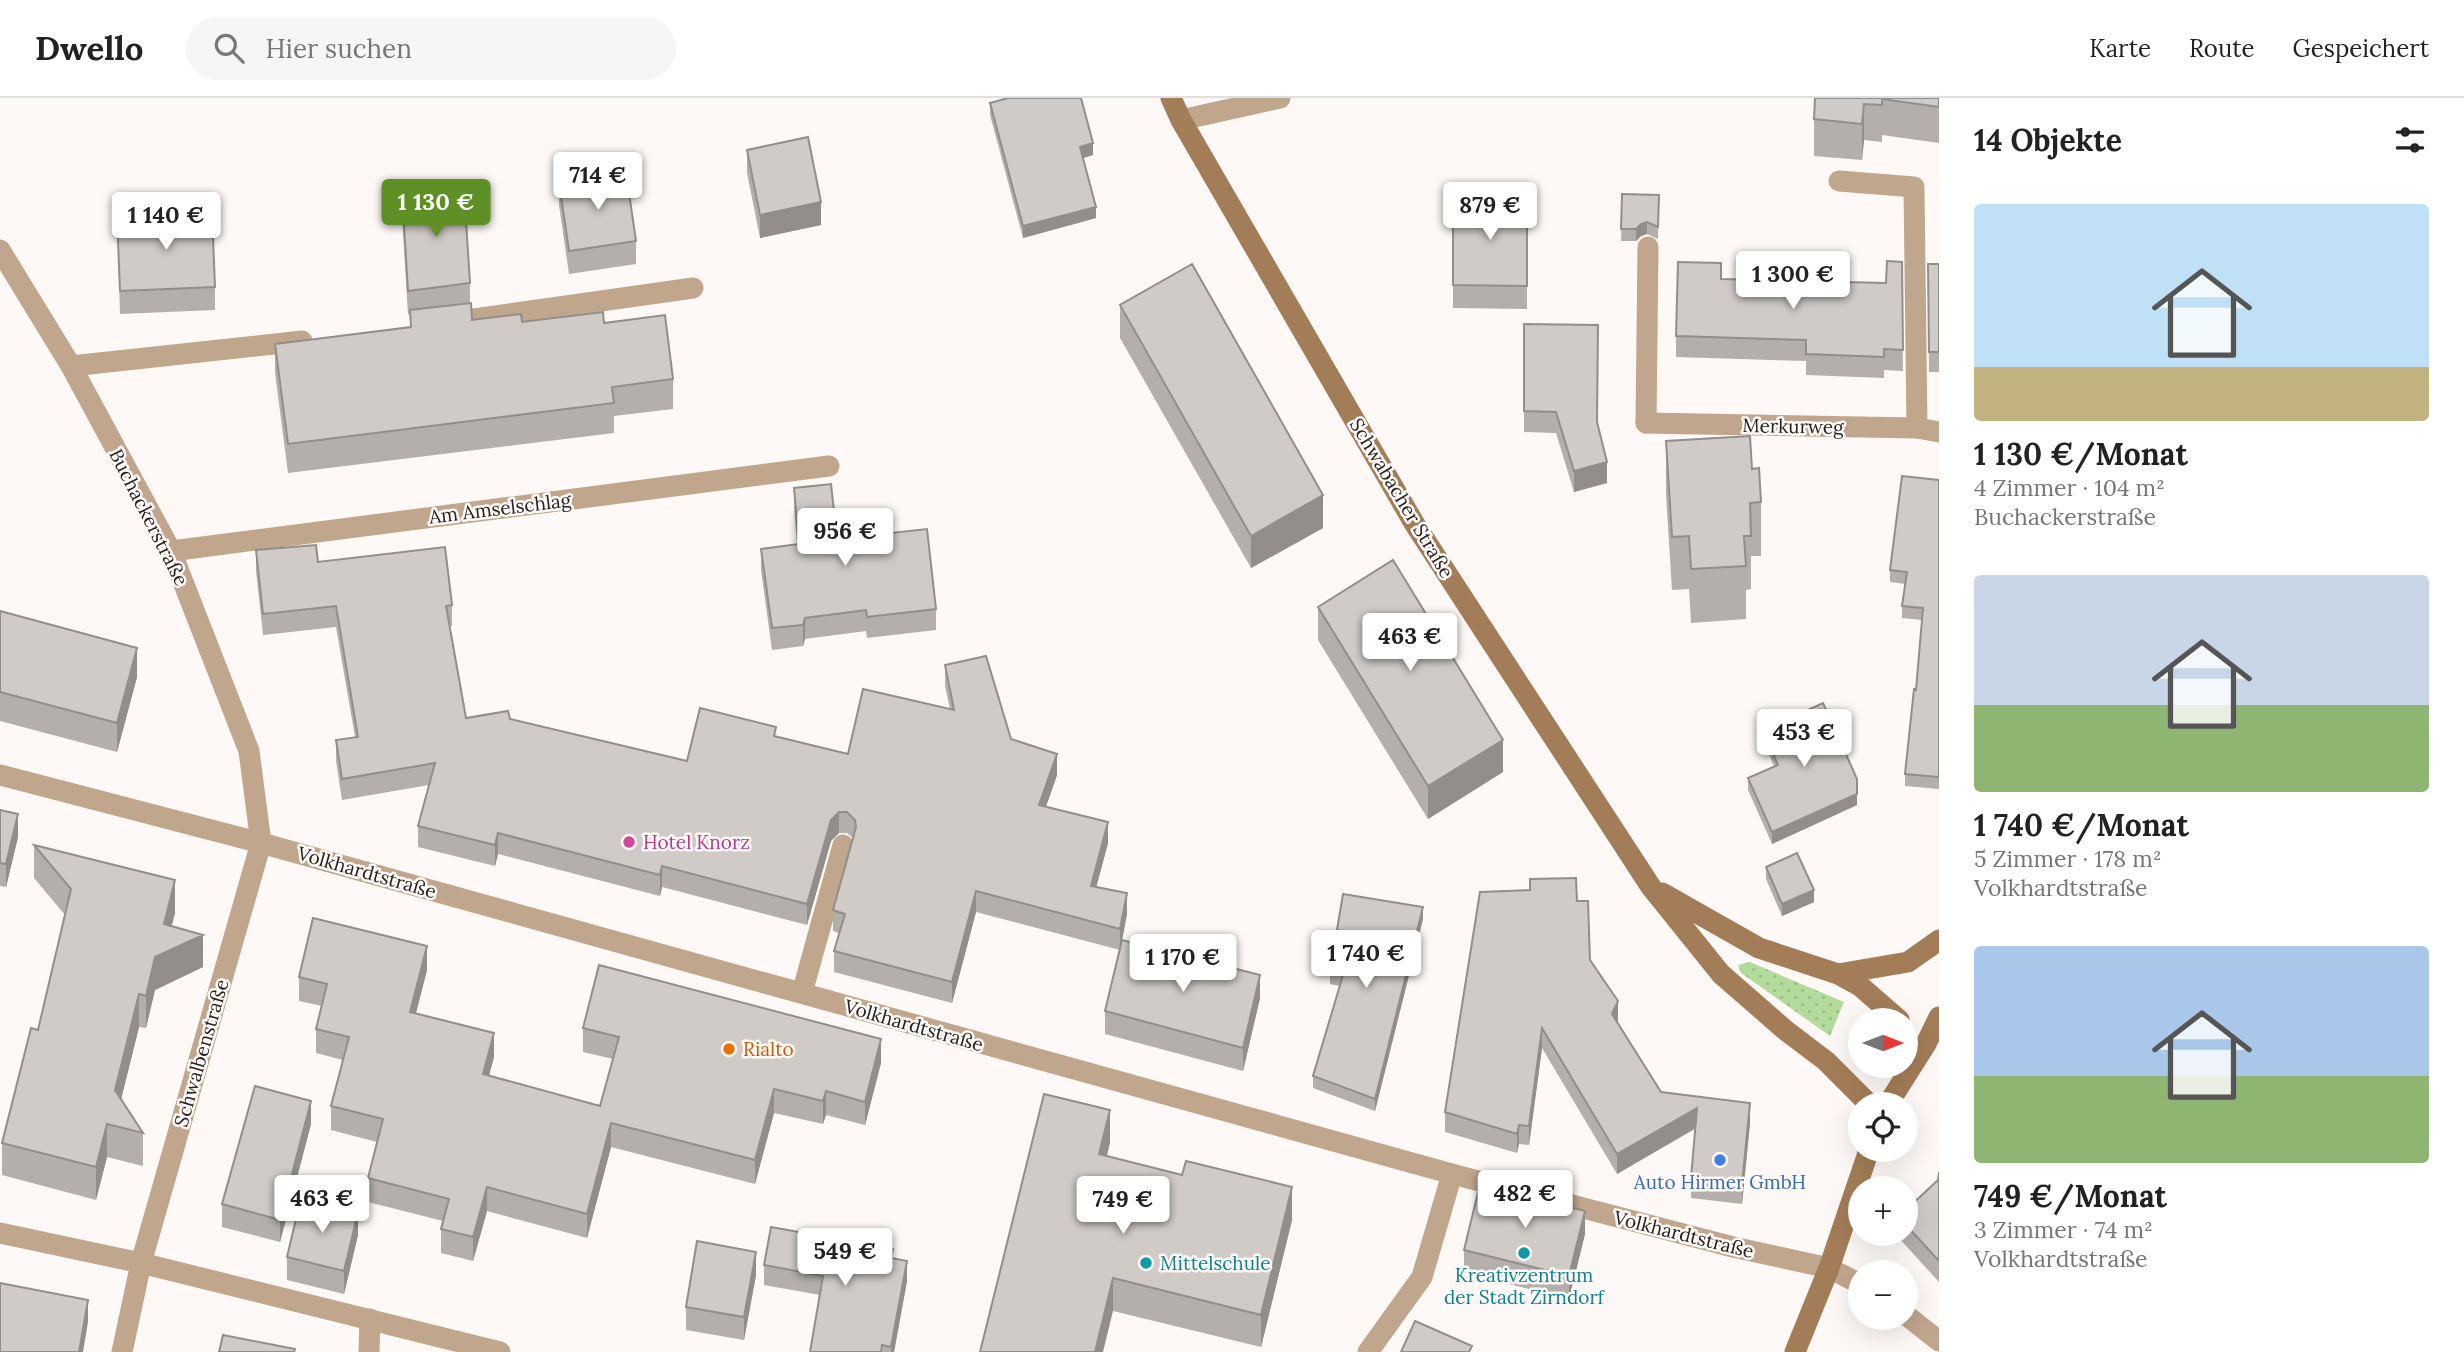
<!DOCTYPE html>
<html lang="de">
<meta charset="utf-8">
<style>
body{margin:0;font-family:Lora,serif;background:#f6f6f6;color:#222;height:100vh;display:flex;flex-direction:column;font-size:26px;white-space:nowrap}
*{box-sizing:border-box;margin:0}
p{font-size:23px;color:#767676}
.icon{flex:none;width:38px;height:38px;fill:none;stroke:currentColor;stroke-width:2;stroke-linecap:round;stroke-linejoin:round}
.map{position:relative;flex:1;overflow:hidden}
.drawer{display:flex;flex-direction:column;background:#fff;width:525px}
.drawer>*{flex:none}
.needle{width:46px;rotate:90deg}
.controls{position:absolute;left:1848px;top:910px;display:grid;gap:14px}
.controls a{display:grid;place-items:center;width:70px;height:70px;border-radius:50%;background:#fff;box-shadow:0 7px 28px #0002;font-size:35px}
.price{position:absolute;translate:-50% -60px;padding:0 16px;border-radius:7px;background:#fff;color:#222;font-size:23px;line-height:46px;filter:drop-shadow(0 2px 4px #0008)}
.price::after{content:'';position:absolute;left:50%;top:42px;width:21px;height:16px;margin-left:-10px;background:inherit;clip-path:polygon(0 0,100% 0,50% 100%)}
.price.active{background:#5f9026;color:#fff}
ul{padding:0;list-style:none}
li{display:grid;align-content:center;gap:14px;height:371px;padding:0 35px}
li span{display:grid;place-items:center;height:217px;border-radius:7px;color:#555}
li>.icon{margin-inline-start:auto}
span .icon{width:126px;height:126px;fill:#fffc;stroke-width:1}
li b{font-size:30px}
h2{display:flex;justify-content:space-between;align-items:center;height:84px;padding:0 35px;font-size:30px}
header{display:flex;align-items:center;gap:42px;box-sizing:border-box;height:98px;padding:0 35px;background:#fff;border-bottom:2px solid #e0e0e0}
header strong{font-size:33px}
nav{display:flex;gap:38px;margin-inline-start:auto;font-size:24px}
.search{width:490px;height:63px;background:#f6f6f6;display:flex;align-items:center;gap:18px;box-sizing:border-box;padding:0 24px;border-radius:38px;color:#767676;font-size:26px}
main{display:flex;flex:1;min-height:0}
.map>svg:first-child{display:block}
</style>
<header>
<strong>Dwello</strong>
<div class="search"><svg class="icon" aria-label="search" viewBox="0 0 24 24"><circle cx="10" cy="10" r="6"/><path d="M15 15l6 6"/></svg>Hier suchen</div>
<nav><a>Karte</a><a>Route</a><a>Gespeichert</a></nav>
</header>
<main>
<div class="map">
<svg width="1939" height="1254" viewBox="0 0 1939 1254">
<defs>
<pattern id="grass-dots" width="8" height="8" patternUnits="userSpaceOnUse" patternTransform="scale(1.75)"><rect width="8" height="8" fill="#b3dc9c"/><path d="M2 2h.1M6 6h.1" fill="none" stroke="#9abc86" stroke-width="1.8" stroke-linecap="round"/></pattern>
</defs>
<rect width="100%" height="100%" fill="#fef9f6"/>
<!-- grass -->
<path fill="url(#grass-dots)" d="M 1750,864 L 1844,904 L 1830,938 L 1741,875 L 1738,867 Z"/>
<g fill="none" stroke-linecap="round" stroke-linejoin="round">
<!-- lane -->
<path stroke="#c0a68d" stroke-width="21" d="M 1181,22 L 1280,0
M 1839,83 L 1914,89 L 1917,330
M 446,225 L 693,190
M 71,268 L 302,243
M 1646,325 L 1648,149
M 171,453 L 829,368
M 802,895 L 843,747
M 369,1254 L 370,1221
M 1368,1254 L 1422,1179 L 1452,1076"/>
<!-- street -->
<path stroke="#c0a68d" stroke-width="21" d="M 0,152 L 71,268 L 171,453 L 249,653 L 261,745 L 141,1165 L 122,1254
M 1646,325 L 1917,330 L 1939,334
M 0,677 L 261,745 L 1452,1076 L 1733,1149 L 1829,1170 L 1860,1186
M 0,1135 L 141,1165 L 500,1254
M 1906,1217 L 1939,1243"/>
<!-- secondary -->
<path stroke="#a37d57" stroke-width="21" d="M 1171,0 L 1181,22 L 1414,425 L 1651,789 L 1721,876 L 1784,931 L 1826,963 L 1869,1006
M 1662,795 L 1759,850 L 1838,876 L 1860,888 L 1899,922
M 1838,876 L 1908,864 L 1939,842
M 1888,1006 L 1926,946 L 1939,919
M 1795,1254 L 1829,1170 L 1869,1052"/>
</g>
<!-- wall -->
<path fill="#b4afab" d="M 1815,0 L 1939,0 L 1939,45 L 1882,37 L 1882,44 L 1864,42 L 1862,62 L 1814,58 L 1814,21 Z
M 990,5 L 1093,57 L 1083,60 L 1096,120 L 1023,140 L 990,17 Z
M 747,52 L 821,127 L 760,140 L 747,75 Z
M 559,84 L 636,143 L 636,166 L 569,176 L 559,107 Z
M 402,95 L 470,185 L 470,205 L 472,222 L 604,225 L 673,281 L 673,311 L 614,318 L 614,335 L 288,375 L 275,275 L 275,246 L 410,230 L 410,216 L 408,216 L 402,118 Z
M 1622,96 L 1659,97 L 1658,141 L 1647,136 L 1641,138 L 1636,143 L 1621,143 Z
M 1453,99 L 1527,100 L 1527,211 L 1453,210 Z
M 117,118 L 215,189 L 215,212 L 120,216 Z
M 1902,164 L 1903,273 L 1884,272 L 1884,280 L 1806,277 L 1806,263 L 1676,259 L 1676,238 L 1721,181 L 1886,185 Z
M 1928,166 L 1939,166 L 1939,274 L 1929,274 Z
M 1120,207 L 1323,430 L 1251,470 L 1120,240 Z
M 1524,226 L 1597,325 L 1607,385 L 1574,394 L 1556,335 L 1524,334 Z
M 1666,343 L 1752,371 L 1761,404 L 1761,458 L 1751,458 L 1751,491 L 1746,492 L 1746,521 L 1691,525 L 1689,491 L 1672,492 L 1666,397 Z
M 1939,382 L 1939,691 L 1905,688 L 1905,676 L 1916,592 L 1922,522 L 1902,520 L 1902,508 L 1905,486 L 1890,484 L 1890,472 Z
M 794,390 L 837,441 L 936,511 L 936,532 L 867,540 L 866,533 L 805,541 L 803,548 L 772,552 L 761,472 L 761,451 L 797,446 L 794,411 Z
M 256,452 L 318,464 L 452,507 L 452,528 L 450,528 L 466,620 L 510,621 L 687,663 L 776,638 L 848,656 L 950,611 L 945,588 L 945,567 L 1011,641 L 1057,677 L 1046,709 L 1108,745 L 1096,789 L 1127,816 L 1122,843 L 1260,900 L 1243,973 L 1105,936 L 1105,913 L 1120,852 L 976,814 L 952,905 L 834,874 L 834,853 L 839,835 L 833,833 L 833,812 L 853,740 L 847,735 L 839,735 L 831,743 L 807,827 L 662,789 L 660,798 L 498,756 L 495,768 L 418,749 L 418,728 L 429,687 L 342,702 L 336,663 L 336,642 L 355,639 L 336,529 L 263,537 L 256,473 Z
M 1318,509 L 1503,674 L 1428,721 L 1318,542 Z
M 0,513 L 137,579 L 117,654 L 0,623 Z
M 1763,632 L 1857,707 L 1772,746 L 1748,692 L 1748,680 L 1774,668 L 1763,643 Z
M 0,712 L 18,739 L 6,789 L 0,788 Z
M 34,747 L 175,815 L 171,828 L 203,869 L 155,892 L 146,930 L 139,929 L 121,1002 L 143,1035 L 143,1068 L 107,1059 L 96,1102 L 2,1077 L 2,1045 L 38,932 L 65,817 L 34,780 Z
M 1766,769 L 1814,804 L 1782,818 L 1766,781 Z
M 1577,803 L 1590,862 L 1618,923 L 1617,925 L 1661,994 L 1750,1025 L 1742,1106 L 1691,1100 L 1691,1080 L 1695,1031 L 1617,1076 L 1542,950 L 1529,1047 L 1519,1046 L 1517,1055 L 1445,1034 L 1445,1014 Z
M 1423,821 L 1375,1013 L 1313,990 L 1313,978 L 1340,888 L 1330,886 L 1330,874 Z
M 427,872 L 416,915 L 494,959 L 489,977 L 600,1008 L 613,961 L 583,954 L 583,930 L 881,965 L 865,1027 L 826,1017 L 823,1026 L 774,1015 L 755,1086 L 611,1049 L 587,1140 L 487,1113 L 473,1163 L 441,1155 L 441,1131 L 443,1123 L 368,1104 L 368,1080 L 377,1044 L 331,1032 L 331,1008 L 343,962 L 316,955 L 316,931 L 322,908 L 299,903 L 299,879 Z
M 1044,996 L 1110,1044 L 1107,1058 L 1292,1122 L 1261,1249 L 1113,1213 Z
M 311,1026 L 280,1144 L 222,1129 L 222,1106 Z
M 1939,1074 L 1939,1184 L 1898,1139 L 1898,1136 L 1906,1136 L 1906,1112 L 1938,1082 Z
M 1585,1136 L 1569,1201 L 1464,1175 L 1464,1152 Z
M 358,1137 L 344,1196 L 287,1182 L 287,1159 Z
M 893,1161 L 907,1183 L 894,1254 L 810,1254 L 820,1197 L 764,1187 L 764,1167 Z
M 756,1177 L 744,1242 L 686,1232 L 686,1209 Z"/>
<!-- shaded-wall -->
<path fill="#928e8b" d="M 1864,6 L 1864,42 L 1862,62 L 1862,26 Z
M 1093,45 L 1093,57 L 1080,61 L 1080,49 Z
M 821,104 L 821,127 L 760,140 L 760,117 Z
M 1096,109 L 1096,120 L 1023,140 L 1023,128 Z
M 1647,124 L 1647,136 L 1641,138 L 1636,143 L 1636,131 L 1641,126 Z
M 1607,364 L 1607,385 L 1574,394 L 1574,373 Z
M 1323,397 L 1323,430 L 1251,470 L 1251,438 Z
M 805,520 L 805,541 L 803,548 L 803,527 Z
M 137,550 L 137,579 L 117,654 L 117,625 Z
M 1503,642 L 1503,674 L 1428,721 L 1428,688 Z
M 1057,656 L 1057,677 L 1039,728 L 1039,707 Z
M 1857,696 L 1857,707 L 1772,746 L 1772,734 Z
M 839,714 L 839,735 L 831,743 L 807,827 L 807,806 L 831,722 Z
M 18,716 L 18,739 L 6,789 L 6,766 Z
M 1108,724 L 1108,745 L 1091,809 L 1091,788 Z
M 498,735 L 498,756 L 495,768 L 495,747 Z
M 662,768 L 662,789 L 660,798 L 660,777 Z
M 175,782 L 175,815 L 165,855 L 203,837 L 203,869 L 155,892 L 146,930 L 146,898 Z
M 1814,792 L 1814,804 L 1782,818 L 1782,806 Z
M 976,793 L 976,814 L 952,905 L 952,884 Z
M 1127,795 L 1127,816 L 1120,852 L 1120,831 Z
M 1423,809 L 1423,821 L 1375,1013 L 1375,1001 Z
M 427,848 L 427,872 L 410,938 L 410,914 Z
M 1260,877 L 1260,900 L 1243,973 L 1243,950 Z
M 139,896 L 139,929 L 115,1025 L 115,992 Z
M 1618,903 L 1618,923 L 1612,936 L 1612,916 Z
M 1542,930 L 1542,950 L 1529,1047 L 1529,1028 Z
M 494,935 L 494,959 L 483,1000 L 483,976 Z
M 881,941 L 881,965 L 865,1027 L 865,1004 Z
M 774,991 L 774,1015 L 755,1086 L 755,1062 Z
M 826,993 L 826,1017 L 823,1026 L 823,1003 Z
M 311,1003 L 311,1026 L 280,1144 L 280,1122 Z
M 1750,1005 L 1750,1025 L 1742,1106 L 1742,1086 Z
M 1697,1010 L 1697,1029 L 1617,1076 L 1617,1056 Z
M 1110,1012 L 1110,1044 L 1099,1089 L 1099,1056 Z
M 611,1025 L 611,1049 L 587,1140 L 587,1116 Z
M 107,1026 L 107,1059 L 96,1102 L 96,1069 Z
M 1519,1027 L 1519,1046 L 1517,1055 L 1517,1036 Z
M 487,1089 L 487,1113 L 473,1163 L 473,1139 Z
M 1292,1089 L 1292,1122 L 1261,1249 L 1261,1217 Z
M 1585,1113 L 1585,1136 L 1569,1201 L 1569,1178 Z
M 358,1114 L 358,1137 L 344,1196 L 344,1173 Z
M 756,1154 L 756,1177 L 744,1242 L 744,1219 Z
M 907,1163 L 907,1183 L 894,1254 L 891,1254 L 891,1249 Z
M 1113,1180 L 1113,1213 L 1103,1254 L 1095,1254 Z
M 88,1202 L 88,1224 L 83,1254 L 79,1254 Z"/>
<!-- building -->
<path fill="#d1cbc7" stroke="#928e8b" stroke-width="2" d="M 1008,0 L 1081,0 L 1093,45 L 1080,49 L 1096,109 L 1023,128 L 990,5 Z
M 1815,0 L 1939,0 L 1939,9 L 1882,1 L 1882,7 L 1864,6 L 1862,26 L 1814,21 Z
M 808,39 L 821,104 L 760,117 L 747,52 Z
M 626,74 L 636,143 L 569,153 L 559,84 Z
M 464,92 L 470,185 L 408,193 L 402,95 Z
M 1622,96 L 1659,97 L 1658,129 L 1647,124 L 1641,126 L 1636,131 L 1621,131 Z
M 1453,99 L 1527,100 L 1527,188 L 1453,187 Z
M 212,114 L 215,189 L 120,193 L 117,118 Z
M 1887,163 L 1902,164 L 1903,252 L 1884,251 L 1884,259 L 1806,256 L 1806,242 L 1676,238 L 1678,164 L 1721,165 L 1721,181 L 1886,185 Z
M 1192,166 L 1323,397 L 1251,438 L 1120,207 Z
M 1928,166 L 1939,166 L 1939,254 L 1929,254 Z
M 471,205 L 472,222 L 521,216 L 522,224 L 603,214 L 604,225 L 665,217 L 673,281 L 612,289 L 614,305 L 288,346 L 275,246 L 411,229 L 410,212 Z
M 1524,226 L 1598,227 L 1597,324 L 1607,364 L 1574,373 L 1556,314 L 1524,313 Z
M 1750,338 L 1752,371 L 1759,370 L 1761,404 L 1750,405 L 1751,438 L 1744,438 L 1746,468 L 1691,471 L 1689,438 L 1672,439 L 1666,343 Z
M 1902,378 L 1939,382 L 1939,679 L 1905,676 L 1914,591 L 1916,592 L 1923,510 L 1902,508 L 1907,474 L 1890,472 Z
M 831,386 L 837,441 L 927,431 L 936,511 L 867,519 L 866,512 L 805,520 L 803,527 L 772,530 L 761,451 L 799,446 L 794,390 Z
M 316,447 L 318,464 L 445,449 L 452,507 L 446,508 L 466,620 L 508,613 L 510,621 L 687,663 L 700,610 L 776,629 L 774,638 L 848,656 L 863,591 L 954,612 L 945,567 L 986,558 L 1011,641 L 1057,656 L 1039,707 L 1108,724 L 1091,788 L 1127,795 L 1120,831 L 976,793 L 952,884 L 834,853 L 845,816 L 833,812 L 856,729 L 855,722 L 847,714 L 839,714 L 831,722 L 807,806 L 662,768 L 660,777 L 498,735 L 495,747 L 418,728 L 435,665 L 342,681 L 336,642 L 358,639 L 336,508 L 263,516 L 256,452 Z
M 1393,462 L 1503,642 L 1428,688 L 1318,509 Z
M 0,513 L 137,550 L 117,625 L 0,594 Z
M 1823,605 L 1857,681 L 1857,696 L 1772,734 L 1748,680 L 1778,667 L 1763,632 Z
M 0,712 L 18,716 L 6,766 L 0,765 Z
M 34,747 L 175,782 L 164,826 L 203,837 L 155,859 L 146,898 L 139,896 L 115,992 L 143,1035 L 107,1026 L 96,1069 L 2,1045 L 31,930 L 38,932 L 71,791 Z
M 1797,755 L 1814,792 L 1782,806 L 1766,769 Z
M 1576,780 L 1577,803 L 1588,803 L 1590,862 L 1618,903 L 1612,916 L 1661,994 L 1750,1005 L 1742,1086 L 1691,1080 L 1697,1010 L 1617,1056 L 1542,930 L 1529,1028 L 1519,1027 L 1517,1036 L 1445,1014 L 1480,794 L 1530,792 L 1530,781 Z
M 1343,796 L 1423,809 L 1375,1001 L 1313,978 L 1343,877 L 1330,874 Z
M 313,820 L 427,848 L 410,914 L 494,935 L 483,976 L 600,1008 L 619,939 L 583,930 L 599,867 L 881,941 L 865,1004 L 826,993 L 823,1003 L 774,991 L 755,1062 L 611,1025 L 587,1116 L 487,1089 L 473,1139 L 441,1131 L 449,1101 L 368,1080 L 383,1021 L 331,1008 L 349,939 L 316,931 L 327,886 L 299,879 Z
M 1122,842 L 1260,877 L 1243,950 L 1105,913 Z
M 255,988 L 311,1003 L 280,1122 L 222,1106 Z
M 1044,996 L 1110,1012 L 1099,1056 L 1182,1077 L 1186,1063 L 1292,1089 L 1261,1217 L 1113,1180 L 1095,1254 L 980,1254 Z
M 1939,1074 L 1939,1163 L 1906,1127 L 1906,1112 L 1938,1082 Z
M 1479,1090 L 1494,1090 L 1585,1113 L 1569,1178 L 1464,1152 Z
M 301,1100 L 358,1114 L 344,1173 L 287,1159 Z
M 771,1129 L 893,1151 L 891,1160 L 907,1163 L 891,1249 L 882,1247 L 881,1254 L 810,1254 L 823,1178 L 764,1167 Z
M 697,1143 L 756,1154 L 744,1219 L 686,1209 Z
M 0,1185 L 88,1202 L 79,1254 L 0,1254 Z
M 1415,1223 L 1472,1248 L 1469,1254 L 1401,1254 Z
M 223,1237 L 295,1251 L 294,1254 L 219,1254 Z"/>
<!-- markers -->
<circle fill="#d1479c" stroke="#fef9f6" stroke-width="2.5" cx="629" cy="744" r="7"/>
<circle fill="#e8710a" stroke="#fef9f6" stroke-width="2.5" cx="729" cy="951" r="7"/>
<circle fill="#3f7fe0" stroke="#fef9f6" stroke-width="2.5" cx="1720" cy="1062" r="7"/>
<g fill="#0f9aa8" stroke="#fef9f6" stroke-width="2.5">
<circle cx="1524" cy="1155" r="7"/>
<circle cx="1146" cy="1165" r="7"/>
</g>
<g text-anchor="middle" stroke-width="5" stroke-linejoin="round" paint-order="stroke">
<!-- street labels -->
<g font-size="19" fill="#252321" stroke="#fef9f6">
<text transform="translate(1793 328) rotate(1)" y="7">Merkurweg</text>
<text transform="translate(1402 400) rotate(59)" y="7">Schwabacher Straße</text>
<text transform="translate(500 410) rotate(-7)" y="7">Am Amselschlag</text>
<text transform="translate(149 419) rotate(63)" y="7">Buchackerstraße</text>
<text transform="translate(367 774) rotate(16)" y="7">Volkhardtstraße</text>
<text transform="translate(914 927) rotate(16)" y="7">Volkhardtstraße</text>
<text transform="translate(201 955) rotate(-74)" y="7">Schwalbenstraße</text>
<text transform="translate(1684 1136) rotate(14)" y="7">Volkhardtstraße</text>
</g>
<!-- hotel labels -->
<g font-size="19" fill="#b23c85" stroke="#fef9f6" text-anchor="start">
<text x="643" y="751">Hotel Knorz</text>
</g>
<!-- food labels -->
<g font-size="19" fill="#c56008" stroke="#fef9f6" text-anchor="start">
<text x="743" y="958">Rialto</text>
</g>
<!-- shop labels -->
<g font-size="19" fill="#366cbe" stroke="#fef9f6">
<text x="1720" y="1091">Auto Hirmer GmbH</text>
</g>
<!-- culture labels -->
<g font-size="19" fill="#0d838f" stroke="#fef9f6" text-anchor="start">
<text x="1160" y="1172">Mittelschule</text>
<text x="1524" y="1184" text-anchor="middle">Kreativzentrum<tspan x="1524" dy="22">der Stadt Zirndorf</tspan></text>
</g>
</g>
</svg>
<div class="controls">
<a><svg class="needle" viewBox="-14 -14 28 28"><path d="M0-13l5 13h-10z" fill="#e53935"/><path d="M0 13l5-13h-10z" fill="#767676"/></svg></a>
<a><svg class="icon" aria-label="locate" viewBox="0 0 24 24"><circle cx="12" cy="12" r="6"/><path d="M12 2v4M12 18v4M2 12h4M18 12h4"/></svg></a>
<a>+</a>
<a>−</a>
</div>
<b class="price" style="left:598px;top:114px">714 €</b>
<b class="price active" style="left:436px;top:141px">1 130 €</b>
<b class="price" style="left:1490px;top:144px">879 €</b>
<b class="price" style="left:166px;top:154px">1 140 €</b>
<b class="price" style="left:1793px;top:213px">1 300 €</b>
<b class="price" style="left:845px;top:470px">956 €</b>
<b class="price" style="left:1410px;top:575px">463 €</b>
<b class="price" style="left:1804px;top:671px">453 €</b>
<b class="price" style="left:1366px;top:892px">1 740 €</b>
<b class="price" style="left:1183px;top:896px">1 170 €</b>
<b class="price" style="left:1525px;top:1132px">482 €</b>
<b class="price" style="left:322px;top:1137px">463 €</b>
<b class="price" style="left:1123px;top:1138px">749 €</b>
<b class="price" style="left:845px;top:1190px">549 €</b>
</div>
<section class="drawer">
<h2>14 Objekte<svg class="icon" aria-label="filters" viewBox="0 0 24 24"><path d="M4 7h16M4 17h16"/><circle cx="9" cy="7" r="2"/><circle cx="15" cy="17" r="2"/></svg></h2>
<ul>
<li><span style="background:linear-gradient(#bfe0f5 75%,#c2b280 0)"><svg class="icon" aria-label="home" viewBox="0 0 24 24"><path d="M3 11l9-7 9 7M6 9v11h12V9"/></svg></span><div><b>1 130 €/Monat</b><p>4 Zimmer · 104 m²</p><p>Buchackerstraße</p></div></li>
<li><span style="background:linear-gradient(#c9d6e8 60%,#8fb573 0)"><svg class="icon" aria-label="home" viewBox="0 0 24 24"><path d="M3 11l9-7 9 7M6 9v11h12V9"/></svg></span><div><b>1 740 €/Monat</b><p>5 Zimmer · 178 m²</p><p>Volkhardtstraße</p></div></li>
<li><span style="background:linear-gradient(#a9c7e8 60%,#8fb573 0)"><svg class="icon" aria-label="home" viewBox="0 0 24 24"><path d="M3 11l9-7 9 7M6 9v11h12V9"/></svg></span><div><b>749 €/Monat</b><p>3 Zimmer · 74 m²</p><p>Volkhardtstraße</p></div></li>
</ul>
</section>
</main>
